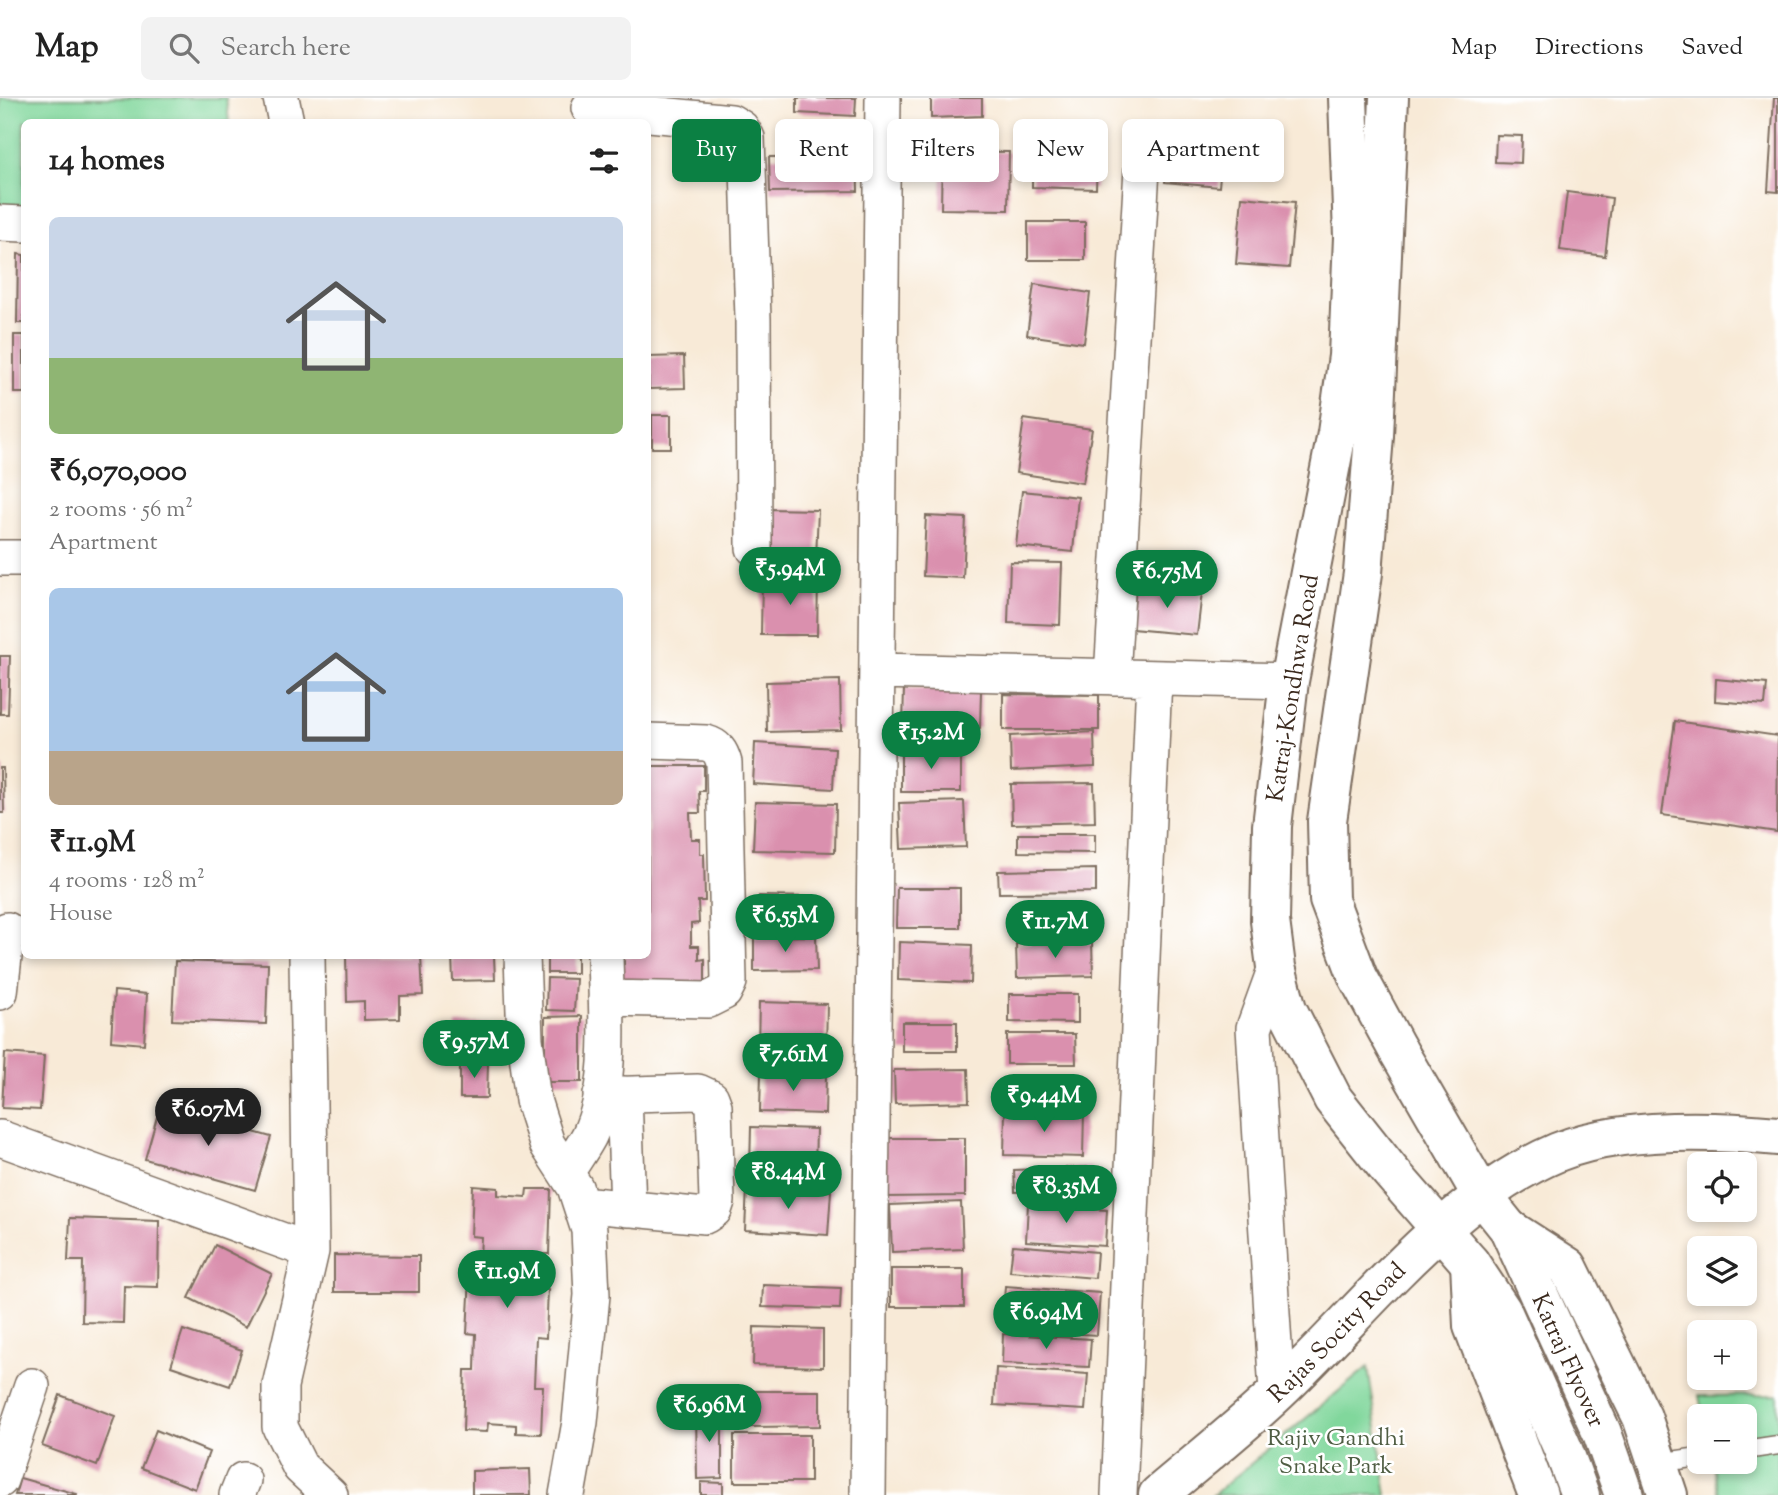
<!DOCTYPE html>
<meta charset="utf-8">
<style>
body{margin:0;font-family:"Sorts Mill Goudy",serif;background:#f2f2f2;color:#222;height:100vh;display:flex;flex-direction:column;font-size:26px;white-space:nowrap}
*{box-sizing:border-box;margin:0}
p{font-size:23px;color:#767676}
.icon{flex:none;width:38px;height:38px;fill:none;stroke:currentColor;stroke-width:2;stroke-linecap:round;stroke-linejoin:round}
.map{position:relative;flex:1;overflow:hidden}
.side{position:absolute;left:21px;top:21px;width:630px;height:840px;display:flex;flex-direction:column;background:#fff;border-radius:10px;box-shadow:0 4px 10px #0003}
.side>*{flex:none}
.top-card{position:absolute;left:672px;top:21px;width:665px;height:63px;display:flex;gap:14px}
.controls{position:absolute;left:1687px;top:1054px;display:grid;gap:14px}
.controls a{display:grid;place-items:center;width:70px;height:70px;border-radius:10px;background:#fff;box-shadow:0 4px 10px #0003;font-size:35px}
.price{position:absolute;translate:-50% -60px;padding:0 16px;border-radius:24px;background:#0b8043;color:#fff;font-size:23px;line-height:46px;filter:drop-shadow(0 2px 4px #0008)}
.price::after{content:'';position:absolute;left:50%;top:42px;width:21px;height:16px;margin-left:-10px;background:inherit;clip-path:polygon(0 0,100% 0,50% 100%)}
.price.current{background:#222;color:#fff}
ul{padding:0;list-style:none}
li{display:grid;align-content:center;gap:14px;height:371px;padding:0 28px}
li span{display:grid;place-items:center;height:217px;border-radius:10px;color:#555}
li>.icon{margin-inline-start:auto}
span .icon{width:126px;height:126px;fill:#fffc;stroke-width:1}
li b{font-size:30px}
h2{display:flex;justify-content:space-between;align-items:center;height:84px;padding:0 28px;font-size:30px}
.tag{padding:0 24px;border-radius:10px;background:#fff;box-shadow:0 4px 10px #0003;font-size:24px;line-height:63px}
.tag.current{background:#0b8043;color:#fff}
header{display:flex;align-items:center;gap:42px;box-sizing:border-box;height:98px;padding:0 35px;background:#fff;border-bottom:2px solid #e0e0e0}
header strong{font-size:33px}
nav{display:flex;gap:38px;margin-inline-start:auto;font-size:24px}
.search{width:490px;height:63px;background:#f2f2f2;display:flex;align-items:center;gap:18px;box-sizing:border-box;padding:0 24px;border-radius:10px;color:#767676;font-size:26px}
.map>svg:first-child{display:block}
</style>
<header>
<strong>Map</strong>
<div class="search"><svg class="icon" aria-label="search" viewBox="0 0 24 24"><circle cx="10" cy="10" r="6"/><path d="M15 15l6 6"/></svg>Search here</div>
<nav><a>Map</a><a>Directions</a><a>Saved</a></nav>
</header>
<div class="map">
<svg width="1778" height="1397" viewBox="0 0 1778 1397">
<rect width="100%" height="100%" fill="#fff"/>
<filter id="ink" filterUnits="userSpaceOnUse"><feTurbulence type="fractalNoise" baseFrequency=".0143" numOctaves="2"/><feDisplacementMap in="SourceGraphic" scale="14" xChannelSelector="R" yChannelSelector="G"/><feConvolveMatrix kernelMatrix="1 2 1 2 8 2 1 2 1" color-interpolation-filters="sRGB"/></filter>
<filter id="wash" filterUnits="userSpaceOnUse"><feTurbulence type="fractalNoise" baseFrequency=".00686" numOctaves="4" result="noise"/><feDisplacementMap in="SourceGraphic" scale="28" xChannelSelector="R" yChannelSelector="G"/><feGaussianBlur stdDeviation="1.57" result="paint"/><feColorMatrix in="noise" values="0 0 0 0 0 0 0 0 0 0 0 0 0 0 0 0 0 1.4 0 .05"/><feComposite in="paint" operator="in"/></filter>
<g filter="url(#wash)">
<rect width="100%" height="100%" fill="#f8ead7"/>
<!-- green -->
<path fill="#81d79c" stroke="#5e805d" stroke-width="2" d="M 0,0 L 226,0 L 229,24 L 24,24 L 24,118 L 0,115 Z
M 1368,1269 L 1387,1397 L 1213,1397 Z
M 1778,1297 L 1778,1397 L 1719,1397 L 1712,1363 L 1745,1363 L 1745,1318 L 1703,1318 L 1699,1298 Z"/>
<g id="blocks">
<!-- building -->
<path fill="#da90ae" d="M 797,0 L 856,0 L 855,18 L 797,15 Z
M 931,0 L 982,0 L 982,18 L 931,20 Z
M 1774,0 L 1778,0 L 1778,94 L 1768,93 Z
M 1033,36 L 1098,38 L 1096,91 L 1032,89 Z
M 1496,37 L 1522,38 L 1521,65 L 1495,64 Z
M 1168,40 L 1223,45 L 1219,89 L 1165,84 Z
M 942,53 L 1009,54 L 1008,112 L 941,111 Z
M 857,58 L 858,93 L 770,94 L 769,59 Z
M 1567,94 L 1612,100 L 1605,158 L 1560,152 Z
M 1242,99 L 1295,104 L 1289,170 L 1236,166 Z
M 1028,124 L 1085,124 L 1085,162 L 1028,162 Z
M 18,156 L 24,157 L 24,225 L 17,225 Z
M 1034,186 L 1090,195 L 1084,245 L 1027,237 Z
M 14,237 L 24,237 L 24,295 L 14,295 Z
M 684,258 L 685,290 L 649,291 L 648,259 Z
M 652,317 L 671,317 L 671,350 L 652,350 Z
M 1024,321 L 1092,331 L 1083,385 L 1016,375 Z
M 1022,393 L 1078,399 L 1073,454 L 1016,448 Z
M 766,411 L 818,412 L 816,461 L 765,459 Z
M 926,418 L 966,420 L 963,480 L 923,478 Z
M 1010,464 L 1062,465 L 1060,527 L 1008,525 Z
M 762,481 L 818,481 L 817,537 L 761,537 Z
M 1136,487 L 1202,494 L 1197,537 L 1132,531 Z
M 0,558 L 10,558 L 8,616 L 0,616 Z
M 1716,581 L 1767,586 L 1765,607 L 1715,603 Z
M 840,582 L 841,632 L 767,634 L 766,584 Z
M 904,590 L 981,593 L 980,630 L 903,628 Z
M 1003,596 L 1099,597 L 1099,632 L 1003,632 Z
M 1675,623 L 1778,638 L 1777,734 L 1662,717 Z
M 1094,634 L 1095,669 L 1011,673 L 1010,638 Z
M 755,645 L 835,650 L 833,691 L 753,686 Z
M 901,652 L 961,652 L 961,694 L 901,694 Z
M 648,668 L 704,668 L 704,693 L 699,693 L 700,715 L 690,715 L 691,741 L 700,741 L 700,756 L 704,756 L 705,803 L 698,803 L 699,825 L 691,826 L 691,848 L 699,848 L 699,862 L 705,861 L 705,893 L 616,893 L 616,866 L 624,866 L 624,858 L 648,858 Z
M 0,670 L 3,670 L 4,715 L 0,715 Z
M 1094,685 L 1095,724 L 1012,726 L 1011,686 Z
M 964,703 L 966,749 L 901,751 L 899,705 Z
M 755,704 L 836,706 L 835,754 L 753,752 Z
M 1018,736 L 1095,736 L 1095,755 L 1018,754 Z
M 1096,771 L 1096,794 L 999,795 L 998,773 Z
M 897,790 L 960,790 L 960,830 L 896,830 Z
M 759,798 L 813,799 L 813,821 L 759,821 Z
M 1087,810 L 1087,835 L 1014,835 L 1014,811 Z
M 816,838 L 817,872 L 754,873 L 754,839 Z
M 899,844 L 972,847 L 971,885 L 898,882 Z
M 1092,844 L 1093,878 L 1017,880 L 1016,846 Z
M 346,858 L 421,858 L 423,897 L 400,898 L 400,921 L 364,922 L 364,903 L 347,904 Z
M 452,858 L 494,858 L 495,882 L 453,883 Z
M 547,858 L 577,858 L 577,875 L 547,875 Z
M 175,863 L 268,866 L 266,926 L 172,922 Z
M 547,880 L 576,881 L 574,913 L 546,912 Z
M 114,893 L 147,896 L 144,946 L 111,943 Z
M 1009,896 L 1078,896 L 1078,925 L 1009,924 Z
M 759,904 L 827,906 L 826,952 L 758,949 Z
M 582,918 L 582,984 L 545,984 L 545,919 Z
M 902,924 L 957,924 L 957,953 L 902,953 Z
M 491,925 L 491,955 L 456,956 L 456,926 Z
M 1007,936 L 1075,936 L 1076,966 L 1007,966 Z
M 5,955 L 44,958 L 40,1012 L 2,1010 Z
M 460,964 L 488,964 L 487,1000 L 460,1000 Z
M 968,971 L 969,1004 L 895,1006 L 894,972 Z
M 761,974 L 826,977 L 825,1016 L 760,1014 Z
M 160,1008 L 271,1039 L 255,1092 L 145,1061 Z
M 1005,1013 L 1084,1014 L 1083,1059 L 1004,1057 Z
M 751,1029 L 816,1031 L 815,1071 L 750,1070 Z
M 884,1040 L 965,1040 L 965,1098 L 885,1099 Z
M 1091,1069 L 1092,1091 L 1015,1094 L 1014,1072 Z
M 473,1088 L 498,1090 L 498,1097 L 526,1099 L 527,1091 L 551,1091 L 549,1156 L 542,1156 L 541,1191 L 548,1191 L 546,1240 L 536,1239 L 534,1288 L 543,1288 L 541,1336 L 516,1335 L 516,1327 L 488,1325 L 487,1334 L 463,1333 L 465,1272 L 475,1272 L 476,1236 L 467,1235 L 470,1179 L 479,1179 L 481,1139 L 471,1138 Z
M 747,1089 L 831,1093 L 828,1137 L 745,1132 Z
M 961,1104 L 963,1151 L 892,1154 L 890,1107 Z
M 1028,1106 L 1107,1112 L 1105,1148 L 1026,1143 Z
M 70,1120 L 159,1123 L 158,1189 L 124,1188 L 123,1225 L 82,1224 L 83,1163 L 68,1163 Z
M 215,1147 L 272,1176 L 246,1229 L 189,1200 Z
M 1013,1147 L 1097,1154 L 1095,1180 L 1010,1173 Z
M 334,1157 L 419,1158 L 419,1194 L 334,1194 Z
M 891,1171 L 964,1171 L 964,1209 L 891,1209 Z
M 763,1187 L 841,1190 L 840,1211 L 762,1209 Z
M 1005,1188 L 1100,1195 L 1097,1237 L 1002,1231 Z
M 754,1229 L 823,1231 L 823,1269 L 753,1267 Z
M 183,1232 L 242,1252 L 230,1288 L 171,1268 Z
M 1003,1236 L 1091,1241 L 1089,1269 L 1002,1265 Z
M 996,1270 L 1088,1276 L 1085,1312 L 994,1307 Z
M 745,1293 L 820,1293 L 820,1328 L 745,1329 Z
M 60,1297 L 115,1318 L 97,1368 L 42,1348 Z
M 696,1311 L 722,1311 L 722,1380 L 697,1381 Z
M 156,1332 L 209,1354 L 195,1391 L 141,1370 Z
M 734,1337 L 810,1337 L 810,1384 L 734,1384 Z
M 530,1371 L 531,1397 L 472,1397 L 472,1373 Z
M 20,1380 L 77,1396 L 77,1397 L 15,1397 Z
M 701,1384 L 723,1385 L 723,1397 L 701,1397 Z"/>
</g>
</g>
<g filter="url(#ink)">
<use href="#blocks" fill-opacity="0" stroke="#7d6d5f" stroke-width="2"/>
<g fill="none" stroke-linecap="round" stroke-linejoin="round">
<!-- service casing -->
<g stroke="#7d6d5f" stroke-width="21">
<path id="service" d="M 1745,1352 L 1778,1347
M 1658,1365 L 1699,1359"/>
</g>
<!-- minor casing -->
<g stroke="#7d6d5f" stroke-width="38">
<path id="minor" d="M 281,0 L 286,24
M 589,10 L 731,24 L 741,30 L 747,40 L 753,221 L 754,450
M 0,125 L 24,126
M 0,460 L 24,460
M 878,573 L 1289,583
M 1112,579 L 1143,54
M 307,858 L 311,1153 L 280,1288 L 280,1329 L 300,1369 L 330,1397
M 522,858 L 525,941 L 533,1002 L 547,1046 L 575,1089 L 589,1132 L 592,1197 L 580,1324 L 567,1397
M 1276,869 L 1254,930 L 1277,1294
M 0,894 L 7,832
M 606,900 L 708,902 L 724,894 L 729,884 L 724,665 C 721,654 717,648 706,645 L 648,643
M 624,996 L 628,1111
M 0,1040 L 311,1153
M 566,1075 C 573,1063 582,1051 589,1038 C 614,986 606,914 605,858
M 581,1106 L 705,1118 L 714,1112 L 717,1103 L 714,1008 L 711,1000 L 698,994 L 601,997
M 0,1382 L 32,1288
M 237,1397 L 243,1382
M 868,1397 L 883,0
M 1119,1397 L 1154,580"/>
</g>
<!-- tertiary casing -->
<g stroke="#7d6d5f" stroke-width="42">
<g id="tertiary">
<path d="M 1509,1131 L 1568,1169 L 1642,1319 L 1668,1397"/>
<path d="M 1470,1165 L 1473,1228 L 1538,1397"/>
<path id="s1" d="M 1158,1397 C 1198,1363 1240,1330 1278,1294 C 1365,1212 1446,1101 1558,1054 C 1620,1029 1712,1032 1778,1038"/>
</g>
</g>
<!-- trunk casing -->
<g stroke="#7d6d5f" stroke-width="42">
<g id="trunk">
<path d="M 1348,0 L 1353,139 L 1348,258 L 1337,335 L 1289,583 L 1272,728 L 1270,823 L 1276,869 L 1287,911 L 1333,1001 L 1390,1073 L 1470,1165 L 1502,1213 L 1563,1351 L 1580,1397"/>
<path id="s2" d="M 1389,0 L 1374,338 L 1363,475 L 1327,723 L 1329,802 L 1358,879 L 1396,949 L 1481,1096 L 1509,1131 L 1602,1335 L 1624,1397"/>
</g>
</g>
<!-- service -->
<use href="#service" stroke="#fff" stroke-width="18"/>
<!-- minor -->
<use href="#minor" stroke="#fff" stroke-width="35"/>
<!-- tertiary -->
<use href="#tertiary" stroke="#fff" stroke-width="38"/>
<!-- trunk -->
<use href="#trunk" stroke="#fff" stroke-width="38"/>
</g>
</g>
<g text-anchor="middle" stroke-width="5" stroke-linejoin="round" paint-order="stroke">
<!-- street labels -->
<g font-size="24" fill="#3b2a1e" stroke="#fff">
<text transform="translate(1292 590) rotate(-81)" y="8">Katraj-Kondhwa Road</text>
<text dy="8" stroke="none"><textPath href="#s1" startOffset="242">Rajas Socity Road</textPath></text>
<text dy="8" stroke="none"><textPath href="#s2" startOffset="1326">Katraj Flyover</textPath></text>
</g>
<!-- park labels -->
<g font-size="24" fill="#505e44" stroke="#fff">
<text x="1336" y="1347">Rajiv Gandhi<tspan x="1336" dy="28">Snake Park</tspan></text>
</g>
</g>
</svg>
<div class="controls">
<a><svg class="icon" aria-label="locate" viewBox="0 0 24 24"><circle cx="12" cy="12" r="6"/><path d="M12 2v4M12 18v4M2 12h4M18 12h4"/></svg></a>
<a><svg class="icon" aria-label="layers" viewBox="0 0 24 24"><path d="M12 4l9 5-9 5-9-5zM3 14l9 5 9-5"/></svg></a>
<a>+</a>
<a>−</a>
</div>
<b class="price" style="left:790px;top:509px">₹5.94M</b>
<b class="price" style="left:1167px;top:512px">₹6.75M</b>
<b class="price" style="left:931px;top:673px">₹15.2M</b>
<b class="price" style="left:785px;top:856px">₹6.55M</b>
<b class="price" style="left:1055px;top:862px">₹11.7M</b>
<b class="price" style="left:474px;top:982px">₹9.57M</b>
<b class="price" style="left:793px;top:995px">₹7.61M</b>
<b class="price" style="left:1044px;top:1036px">₹9.44M</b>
<b class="price current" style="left:208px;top:1050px">₹6.07M</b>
<b class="price" style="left:788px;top:1113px">₹8.44M</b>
<b class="price" style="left:1066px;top:1127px">₹8.35M</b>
<b class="price" style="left:507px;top:1212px">₹11.9M</b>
<b class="price" style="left:1046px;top:1253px">₹6.94M</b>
<b class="price" style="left:709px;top:1346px">₹6.96M</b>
<div class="top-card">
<a class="tag current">Buy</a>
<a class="tag">Rent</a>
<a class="tag">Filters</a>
<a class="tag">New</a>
<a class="tag">Apartment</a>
</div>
<section class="side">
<h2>14 homes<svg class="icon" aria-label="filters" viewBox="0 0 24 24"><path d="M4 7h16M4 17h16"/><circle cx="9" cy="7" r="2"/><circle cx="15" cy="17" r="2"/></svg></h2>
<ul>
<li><span style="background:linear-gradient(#c9d6e8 65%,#8fb573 0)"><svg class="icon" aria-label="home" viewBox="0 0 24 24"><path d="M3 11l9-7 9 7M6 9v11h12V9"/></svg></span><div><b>₹6,070,000</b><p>2 rooms · 56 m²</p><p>Apartment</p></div></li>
<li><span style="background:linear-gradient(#a9c7e8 75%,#b9a48a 0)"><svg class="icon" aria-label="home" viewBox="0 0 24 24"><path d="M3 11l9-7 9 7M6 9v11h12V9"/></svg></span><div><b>₹11.9M</b><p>4 rooms · 128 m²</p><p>House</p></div></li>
</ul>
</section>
</div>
